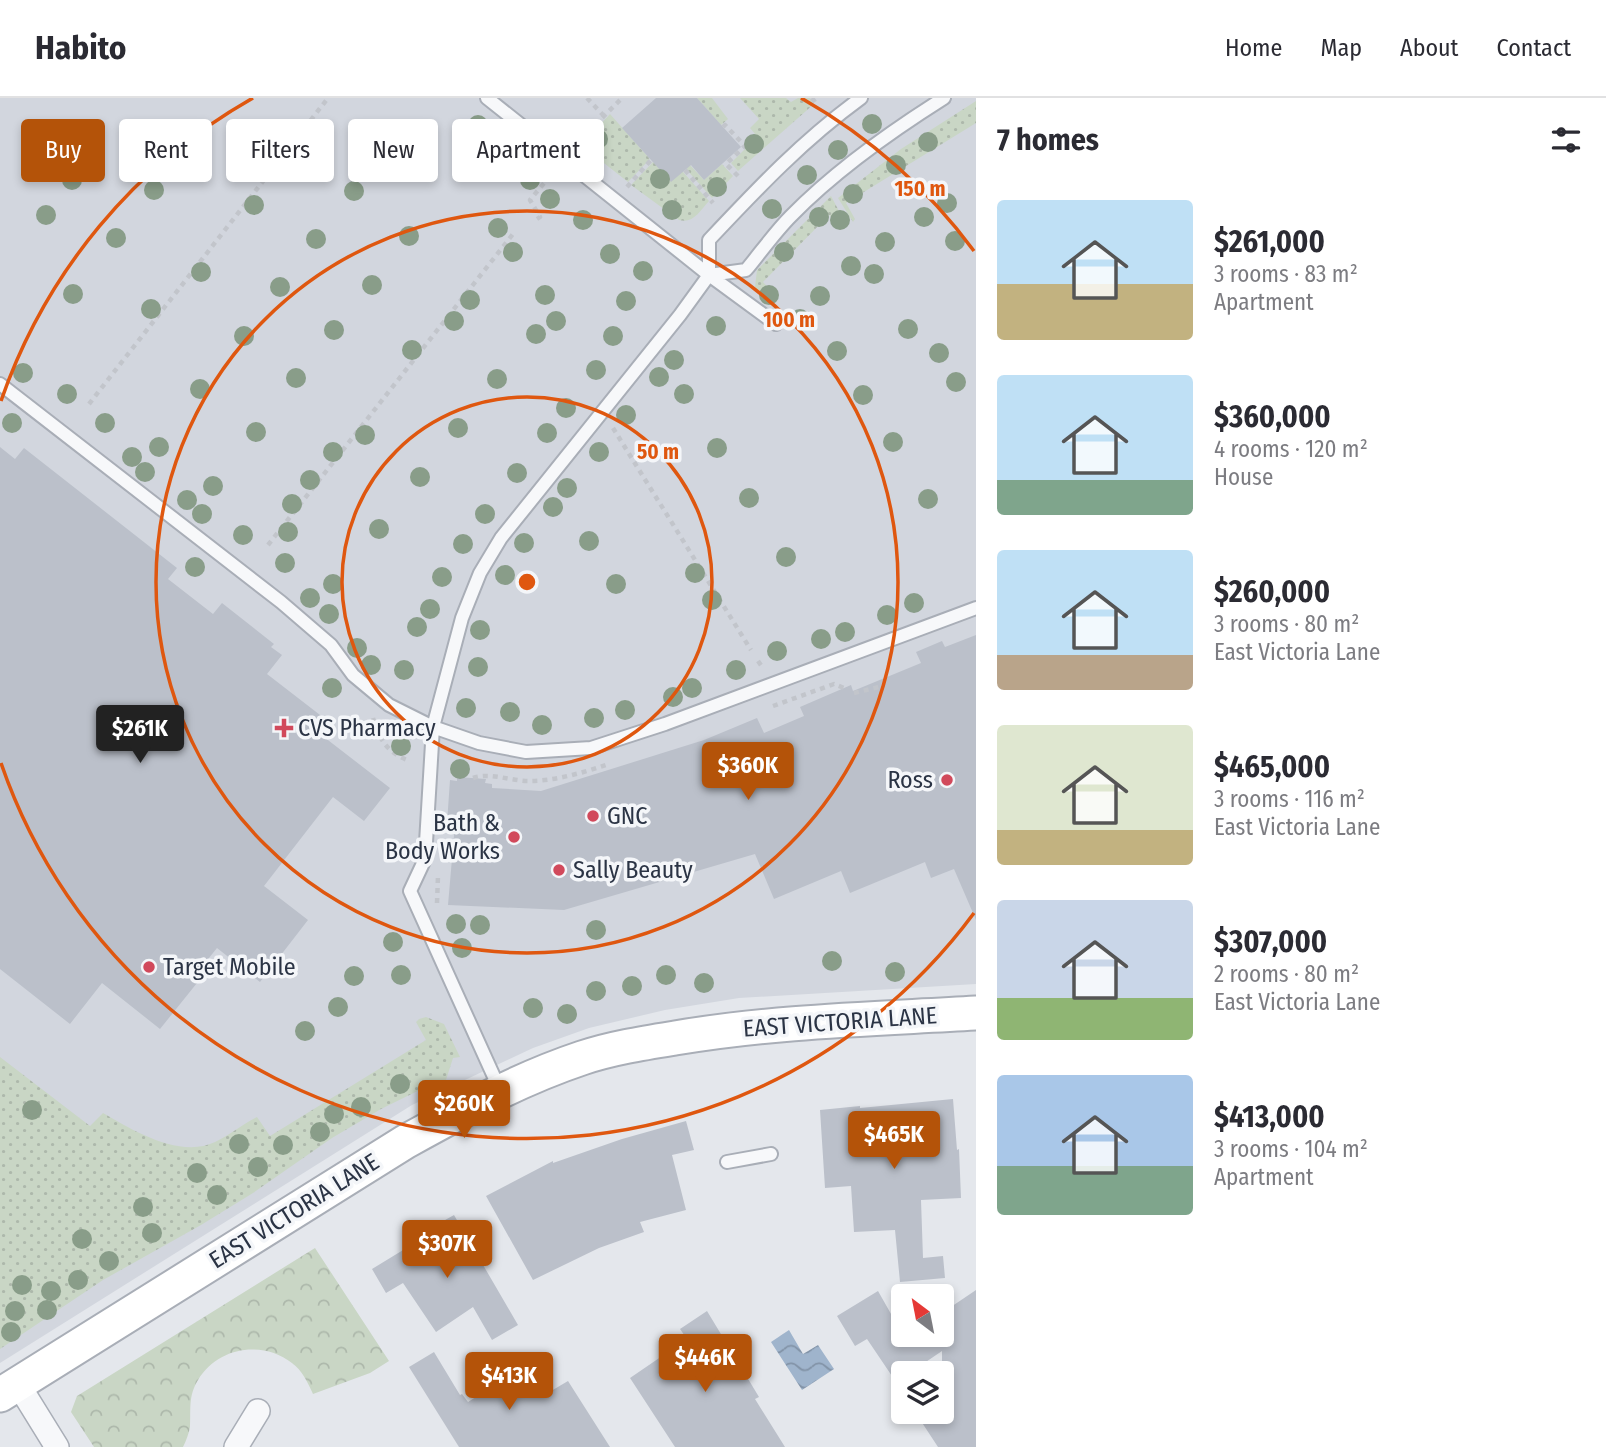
<!DOCTYPE html>
<meta charset="utf-8">
<style>
body{margin:0;font-family:"Fira Sans Condensed",sans-serif;background:#f2f2f3;color:#2b2b33;height:100vh;display:flex;flex-direction:column;font-size:26px;white-space:nowrap}
*{box-sizing:border-box;margin:0}
p{font-size:23px;color:#7c7c81}
.icon{flex:none;width:38px;height:38px;fill:none;stroke:currentColor;stroke-width:2;stroke-linecap:round;stroke-linejoin:round}
.map{position:relative;flex:1;overflow:hidden}
.panel{display:flex;flex-direction:column;background:#fff;width:630px}
.panel>*{flex:none}
.banner{position:absolute;left:21px;top:21px;width:665px;height:63px;display:flex;gap:14px}
.needle{width:46px;rotate:328deg}
.tools{position:absolute;left:891px;top:1186px;display:grid;gap:14px}
.tools a{display:grid;place-items:center;width:63px;height:63px;border-radius:7px;background:#fff;box-shadow:0 4px 10px #0003;font-size:35px}
.price{position:absolute;translate:-50% -60px;padding:0 16px;border-radius:7px;background:#b45309;color:#fff;font-size:23px;line-height:46px;filter:drop-shadow(0 2px 4px #0008)}
.price::after{content:'';position:absolute;left:50%;top:42px;width:21px;height:16px;margin-left:-10px;background:inherit;clip-path:polygon(0 0,100% 0,50% 100%)}
.price.selected{background:#222;color:#fff}
ul{padding:0;list-style:none}
li{display:flex;align-items:center;gap:21px;height:175px;padding:0 21px}
li span{display:grid;place-items:center;flex:none;width:196px;height:140px;border-radius:7px;color:#555}
li>.icon{margin-inline-start:auto}
span .icon{width:84px;height:84px;fill:#fffc;stroke-width:1}
li b{font-size:30px}
h2{display:flex;justify-content:space-between;align-items:center;height:84px;padding:0 21px;font-size:30px}
.pill{padding:0 24px;border-radius:7px;background:#fff;box-shadow:0 4px 10px #0003;font-size:24px;line-height:63px}
.pill.selected{background:#b45309;color:#fff}
header{display:flex;align-items:center;gap:42px;box-sizing:border-box;height:98px;padding:0 35px;background:#fff;border-bottom:2px solid #e1e1e2}
header strong{font-size:33px}
nav{display:flex;gap:38px;margin-inline-start:auto;font-size:24px}
main{display:flex;flex:1;min-height:0}
.map>svg:first-child{display:block}
</style>
<header>
<strong>Habito</strong>
<nav><a>Home</a><a>Map</a><a>About</a><a>Contact</a></nav>
</header>
<main>
<div class="map">
<svg width="976" height="1349" viewBox="0 0 976 1349">
<defs>
<pattern id="grass-dots" width="8" height="8" patternUnits="userSpaceOnUse" patternTransform="scale(1.75)"><rect width="8" height="8" fill="#c9d6c5"/><path d="M2 2h.1M6 6h.1" fill="none" stroke="#adb8ab" stroke-width="1.8" stroke-linecap="round"/></pattern>
<pattern id="park-crowns" width="20" height="18" patternUnits="userSpaceOnUse" patternTransform="scale(1.75)"><rect width="20" height="18" fill="#c9d6c5"/><path d="M2 6a3 3 0 1 1 6 0M12 15a3 3 0 1 1 6 0" fill="none" stroke="#adb8ab"/></pattern>
<pattern id="water-waves" width="16" height="10" patternUnits="userSpaceOnUse" patternTransform="scale(1.75)"><rect width="16" height="10" fill="#9fb4cc"/><path d="M0 5q4-4 8 0t8 0" fill="none" stroke="#8293a7"/></pattern>
</defs>
<rect width="100%" height="100%" fill="#e4e7ec"/>
<!-- built -->
<path fill="#d2d6de" d="M 0,0 L 976,0 L 976,886 L 739,900 L 665,912 L 589,930 L 533,950 L 412,1007 L 0,1265 Z"/>
<!-- grass -->
<path fill="url(#grass-dots)" d="M 697,0 L 712,0 L 728,21 L 721,27 Z
M 740,0 L 786,0 L 791,4 L 798,0 L 810,0 L 814,6 L 738,73 L 731,65 L 748,48 L 746,44 L 755,36 L 750,30 L 759,21 Z
M 976,3 L 976,25 L 846,105 L 855,121 L 853,124 L 838,100 L 901,51 Z
M 610,16 L 650,61 L 628,84 L 581,47 Z
M 653,64 L 683,74 L 709,103 C 700,113 693,126 679,122 L 631,87 Z
M 722,66 L 733,78 L 712,100 L 686,71 L 690,67 L 704,82 Z
M 831,98 L 847,128 L 843,130 L 829,117 L 763,184 L 776,198 L 771,203 L 764,200 L 755,189 L 757,172 Z
M 426,919 L 444,926 L 460,959 L 453,960 L 446,982 L 440,982 L 381,1011 L 332,1040 L 253,1095 L 201,1127 L 103,1182 L 0,1251 L 0,959 L 90,1028 L 103,1015 C 132,1032 180,1061 215,1044 C 230,1037 243,1026 257,1019 L 270,1038 L 426,942 L 416,924 L 419,921 Z"/>
<!-- park -->
<path fill="url(#park-crowns)" d="M 315,1150 L 389,1263 L 370,1275 L 313,1296 C 308,1285 302,1272 292,1265 C 262,1242 218,1249 198,1282 C 188,1299 191,1310 190,1329 C 189,1335 186,1343 183,1349 L 94,1349 L 71,1314 L 77,1298 Z"/>
<!-- water -->
<path fill="url(#water-waves)" d="M 789,1232 L 803,1256 L 818,1247 L 834,1271 L 802,1292 L 771,1244 Z"/>
<!-- building -->
<path fill="#bbc0ca" d="M 656,0 L 697,0 L 741,49 L 704,82 L 691,67 L 671,84 L 622,30 Z
M 0,349 L 15,361 L 24,350 L 177,470 L 168,481 L 213,516 L 222,505 L 274,546 L 271,549 L 282,557 L 267,576 L 333,627 L 324,639 L 390,690 L 364,723 L 333,699 L 264,788 L 308,822 L 260,884 L 217,850 L 192,881 L 197,885 L 160,931 L 102,885 L 70,926 L 0,871 Z
M 976,537 L 976,822 L 954,771 L 931,780 L 925,764 L 850,795 L 841,773 L 774,801 L 755,756 L 564,812 L 448,807 L 455,726 L 447,725 L 450,682 L 457,683 L 457,679 L 486,681 L 485,685 L 492,686 L 492,690 L 541,693 L 704,642 L 757,620 L 764,635 L 804,618 L 800,609 L 851,587 L 853,593 L 921,565 L 916,554 L 942,543 L 945,549 Z
M 953,1001 L 957,1052 L 959,1051 L 961,1100 L 921,1102 L 923,1160 L 943,1158 L 945,1180 L 900,1184 L 895,1132 L 854,1134 L 851,1088 L 825,1090 L 820,1012 L 860,1008 L 860,1010 Z
M 686,1023 L 694,1052 L 672,1057 L 686,1112 L 640,1124 L 644,1134 L 599,1150 L 533,1182 L 486,1098 L 553,1063 L 553,1065 L 622,1041 Z
M 454,1117 L 518,1227 L 492,1242 L 473,1209 L 436,1234 L 403,1185 L 386,1195 L 372,1171 L 431,1135 L 429,1131 Z
M 976,1192 L 976,1349 L 938,1349 L 915,1314 L 942,1314 L 942,1253 L 908,1276 L 903,1276 L 903,1279 L 896,1284 L 867,1241 L 855,1248 L 837,1218 L 878,1193 L 903,1237 L 942,1237 L 942,1215 Z
M 707,1213 L 759,1299 L 755,1301 L 785,1349 L 675,1349 L 630,1280 L 687,1241 L 680,1231 Z
M 434,1254 L 460,1297 L 462,1296 L 468,1304 L 522,1270 L 541,1299 L 568,1283 L 610,1349 L 459,1349 L 409,1269 Z"/>
<g fill="none" stroke-linecap="round" stroke-linejoin="round">
<!-- lane casing -->
<g stroke="#a9aeb7" stroke-width="16">
<path id="lane" d="M 487,0 L 709,177 L 776,226
M 709,177 L 746,172 C 761,154 775,134 791,118 C 836,72 890,34 944,0
M 0,286 L 281,504 L 331,547 L 353,577 L 389,607 L 433,629 L 479,645 L 526,654 L 591,650 L 665,626 L 976,510
M 500,992 L 410,793 L 425,761 L 433,629 L 462,520 L 480,475 L 501,440 L 680,217 L 709,177 L 709,142 C 758,90 802,43 861,0
M 727,1064 L 771,1056"/>
</g>
<!-- street casing -->
<g stroke="#a9aeb7" stroke-width="26">
<path id="street" d="M 18,1286 L 57,1349
M 236,1349 L 258,1313"/>
</g>
<!-- secondary casing -->
<g stroke="#a9aeb7" stroke-width="37">
<path id="secondary" d="M 0,1297 L 405,1044 C 463,1012 519,981 582,960 C 612,950 644,945 675,940 C 775,923 875,921 976,915"/>
</g>
<!-- path -->
<path stroke="#c2c5cb" stroke-width="4.5" stroke-dasharray="5 5" stroke-linecap="butt" d="M 587,0 L 604,18
M 812,0 L 818,8
M 723,29 L 725,27 L 745,48 L 726,66 L 738,78
M 574,48 L 622,0
M 685,72 L 713,105
M 627,89 L 651,62
M 537,121 L 540,119 L 530,102 L 550,78
M 89,306 L 328,0
M 613,330 L 751,552
M 268,447 L 513,136
M 758,563 L 763,570
M 854,595 L 879,589
M 773,608 L 834,586 L 844,590
M 373,620 C 379,641 387,654 407,662
M 473,680 C 491,674 510,683 529,683 C 554,683 582,675 606,667
M 437,805 L 438,778"/>
<!-- lane -->
<use href="#lane" stroke="#f7f8fa" stroke-width="12"/>
<!-- street -->
<use href="#street" stroke="#f7f8fa" stroke-width="23"/>
<!-- secondary -->
<use href="#secondary" stroke="#fff" stroke-width="33"/>
</g>
<!-- trees -->
<g fill="#899d89">
<circle cx="872" cy="26" r="10"/>
<circle cx="478" cy="27" r="10"/>
<circle cx="598" cy="41" r="10"/>
<circle cx="498" cy="42" r="10"/>
<circle cx="928" cy="44" r="10"/>
<circle cx="390" cy="45" r="10"/>
<circle cx="192" cy="46" r="10"/>
<circle cx="754" cy="46" r="10"/>
<circle cx="838" cy="52" r="10"/>
<circle cx="90" cy="59" r="10"/>
<circle cx="896" cy="67" r="10"/>
<circle cx="807" cy="77" r="10"/>
<circle cx="660" cy="81" r="10"/>
<circle cx="72" cy="82" r="10"/>
<circle cx="530" cy="82" r="10"/>
<circle cx="717" cy="89" r="10"/>
<circle cx="154" cy="92" r="10"/>
<circle cx="354" cy="93" r="10"/>
<circle cx="853" cy="96" r="10"/>
<circle cx="550" cy="101" r="10"/>
<circle cx="947" cy="105" r="10"/>
<circle cx="254" cy="107" r="10"/>
<circle cx="772" cy="111" r="10"/>
<circle cx="672" cy="112" r="10"/>
<circle cx="46" cy="117" r="10"/>
<circle cx="819" cy="119" r="10"/>
<circle cx="924" cy="119" r="10"/>
<circle cx="583" cy="122" r="10"/>
<circle cx="840" cy="122" r="10"/>
<circle cx="498" cy="130" r="10"/>
<circle cx="409" cy="138" r="10"/>
<circle cx="116" cy="140" r="10"/>
<circle cx="316" cy="141" r="10"/>
<circle cx="955" cy="143" r="10"/>
<circle cx="885" cy="144" r="10"/>
<circle cx="513" cy="154" r="10"/>
<circle cx="784" cy="154" r="10"/>
<circle cx="610" cy="156" r="10"/>
<circle cx="851" cy="168" r="10"/>
<circle cx="643" cy="173" r="10"/>
<circle cx="201" cy="174" r="10"/>
<circle cx="874" cy="176" r="10"/>
<circle cx="372" cy="187" r="10"/>
<circle cx="280" cy="189" r="10"/>
<circle cx="73" cy="196" r="10"/>
<circle cx="545" cy="197" r="10"/>
<circle cx="769" cy="197" r="10"/>
<circle cx="820" cy="198" r="10"/>
<circle cx="470" cy="202" r="10"/>
<circle cx="626" cy="203" r="10"/>
<circle cx="151" cy="211" r="10"/>
<circle cx="800" cy="221" r="10"/>
<circle cx="454" cy="223" r="10"/>
<circle cx="556" cy="223" r="10"/>
<circle cx="716" cy="228" r="10"/>
<circle cx="908" cy="231" r="10"/>
<circle cx="334" cy="232" r="10"/>
<circle cx="536" cy="236" r="10"/>
<circle cx="244" cy="238" r="10"/>
<circle cx="613" cy="238" r="10"/>
<circle cx="412" cy="252" r="10"/>
<circle cx="837" cy="253" r="10"/>
<circle cx="939" cy="255" r="10"/>
<circle cx="674" cy="262" r="10"/>
<circle cx="596" cy="272" r="10"/>
<circle cx="23" cy="275" r="10"/>
<circle cx="659" cy="279" r="10"/>
<circle cx="296" cy="280" r="10"/>
<circle cx="497" cy="281" r="10"/>
<circle cx="956" cy="284" r="10"/>
<circle cx="200" cy="291" r="10"/>
<circle cx="67" cy="296" r="10"/>
<circle cx="684" cy="296" r="10"/>
<circle cx="863" cy="297" r="10"/>
<circle cx="566" cy="310" r="10"/>
<circle cx="626" cy="317" r="10"/>
<circle cx="12" cy="325" r="10"/>
<circle cx="105" cy="325" r="10"/>
<circle cx="458" cy="330" r="10"/>
<circle cx="256" cy="334" r="10"/>
<circle cx="547" cy="335" r="10"/>
<circle cx="365" cy="337" r="10"/>
<circle cx="893" cy="344" r="10"/>
<circle cx="159" cy="349" r="10"/>
<circle cx="717" cy="350" r="10"/>
<circle cx="333" cy="354" r="10"/>
<circle cx="599" cy="354" r="10"/>
<circle cx="132" cy="359" r="10"/>
<circle cx="145" cy="374" r="10"/>
<circle cx="517" cy="375" r="10"/>
<circle cx="420" cy="379" r="10"/>
<circle cx="310" cy="382" r="10"/>
<circle cx="213" cy="388" r="10"/>
<circle cx="567" cy="390" r="10"/>
<circle cx="749" cy="400" r="10"/>
<circle cx="928" cy="401" r="10"/>
<circle cx="187" cy="402" r="10"/>
<circle cx="292" cy="406" r="10"/>
<circle cx="553" cy="409" r="10"/>
<circle cx="202" cy="416" r="10"/>
<circle cx="485" cy="416" r="10"/>
<circle cx="379" cy="431" r="10"/>
<circle cx="288" cy="434" r="10"/>
<circle cx="243" cy="437" r="10"/>
<circle cx="589" cy="443" r="10"/>
<circle cx="524" cy="445" r="10"/>
<circle cx="463" cy="446" r="10"/>
<circle cx="786" cy="459" r="10"/>
<circle cx="285" cy="465" r="10"/>
<circle cx="195" cy="469" r="10"/>
<circle cx="695" cy="475" r="10"/>
<circle cx="505" cy="477" r="10"/>
<circle cx="442" cy="479" r="10"/>
<circle cx="333" cy="486" r="10"/>
<circle cx="616" cy="486" r="10"/>
<circle cx="310" cy="500" r="10"/>
<circle cx="712" cy="502" r="10"/>
<circle cx="914" cy="505" r="10"/>
<circle cx="430" cy="511" r="10"/>
<circle cx="329" cy="516" r="10"/>
<circle cx="887" cy="517" r="10"/>
<circle cx="417" cy="529" r="10"/>
<circle cx="480" cy="532" r="10"/>
<circle cx="845" cy="534" r="10"/>
<circle cx="821" cy="541" r="10"/>
<circle cx="357" cy="550" r="10"/>
<circle cx="777" cy="553" r="10"/>
<circle cx="371" cy="567" r="10"/>
<circle cx="478" cy="569" r="10"/>
<circle cx="404" cy="572" r="10"/>
<circle cx="736" cy="572" r="10"/>
<circle cx="332" cy="590" r="10"/>
<circle cx="692" cy="590" r="10"/>
<circle cx="673" cy="599" r="10"/>
<circle cx="466" cy="610" r="10"/>
<circle cx="625" cy="612" r="10"/>
<circle cx="510" cy="614" r="10"/>
<circle cx="594" cy="620" r="10"/>
<circle cx="542" cy="627" r="10"/>
<circle cx="401" cy="648" r="10"/>
<circle cx="460" cy="671" r="10"/>
<circle cx="456" cy="826" r="10"/>
<circle cx="480" cy="827" r="10"/>
<circle cx="596" cy="832" r="10"/>
<circle cx="393" cy="844" r="10"/>
<circle cx="462" cy="850" r="10"/>
<circle cx="832" cy="863" r="10"/>
<circle cx="895" cy="874" r="10"/>
<circle cx="401" cy="877" r="10"/>
<circle cx="666" cy="877" r="10"/>
<circle cx="354" cy="878" r="10"/>
<circle cx="704" cy="885" r="10"/>
<circle cx="632" cy="888" r="10"/>
<circle cx="596" cy="893" r="10"/>
<circle cx="338" cy="909" r="10"/>
<circle cx="533" cy="910" r="10"/>
<circle cx="567" cy="916" r="10"/>
<circle cx="305" cy="933" r="10"/>
<circle cx="400" cy="986" r="10"/>
<circle cx="361" cy="1009" r="10"/>
<circle cx="32" cy="1012" r="10"/>
<circle cx="334" cy="1016" r="10"/>
<circle cx="320" cy="1034" r="10"/>
<circle cx="239" cy="1046" r="10"/>
<circle cx="283" cy="1047" r="10"/>
<circle cx="258" cy="1069" r="10"/>
<circle cx="197" cy="1075" r="10"/>
<circle cx="217" cy="1097" r="10"/>
<circle cx="143" cy="1109" r="10"/>
<circle cx="152" cy="1135" r="10"/>
<circle cx="82" cy="1141" r="10"/>
<circle cx="109" cy="1163" r="10"/>
<circle cx="78" cy="1182" r="10"/>
<circle cx="22" cy="1187" r="10"/>
<circle cx="51" cy="1193" r="10"/>
<circle cx="47" cy="1212" r="10"/>
<circle cx="15" cy="1213" r="10"/>
<circle cx="11" cy="1234" r="10"/>
</g>
<!-- distance rings -->
<g fill="none" stroke="#df570f" stroke-width="3.5">
<circle cx="527" cy="484" r="185"/>
<circle cx="527" cy="484" r="371"/>
<path d="M974 815A556 556 0 0 1 1 665M1 303A556 556 0 0 1 253 0M801 0A556 556 0 0 1 974 153"/>
</g>
<!-- markers -->
<g fill="#d1495b" stroke="#f4f6f9" stroke-width="2.5">
<path d="M280.5 619.5h7v7h7v7h-7v7h-7v-7h-7v-7h7z"/>
<circle cx="947" cy="682" r="7"/>
<circle cx="593" cy="718" r="7"/>
<circle cx="514" cy="739" r="7"/>
<circle cx="559" cy="772" r="7"/>
<circle cx="149" cy="869" r="7"/>
</g>
<g text-anchor="middle" stroke-width="7" stroke-linejoin="round" paint-order="stroke">
<!-- poi labels -->
<g font-size="24" fill="#2b3445" stroke="#f4f6f9" text-anchor="start">
<text x="298" y="638">CVS Pharmacy</text>
<text x="933" y="690" text-anchor="end">Ross</text>
<text x="607" y="726">GNC</text>
<text x="500" y="733" text-anchor="end">Bath &amp;<tspan x="500" dy="28">Body Works</tspan></text>
<text x="573" y="780">Sally Beauty</text>
<text x="163" y="877">Target Mobile</text>
</g>
<!-- street labels -->
<g font-size="24" fill="#2b3445" stroke="#f4f6f9">
<text transform="translate(840 924) rotate(-4)" y="8">EAST VICTORIA LANE</text>
<text transform="translate(294 1113) rotate(-32)" y="8">EAST VICTORIA LANE</text>
</g>
</g>
<circle cx="527" cy="484" r="10" fill="#df570f" stroke="#f4f6f9" stroke-width="3.5"/>
<g font-size="21" text-anchor="middle" font-weight="bold" fill="#df570f" stroke="#f4f6f9" stroke-width="7" stroke-linejoin="round" paint-order="stroke">
<text x="920" y="98">150 m</text>
<text x="789" y="229">100 m</text>
<text x="658" y="361">50 m</text>
</g>
</svg>
<div class="tools">
<a><svg class="needle" viewBox="-14 -14 28 28"><path d="M0-13l5 13h-10z" fill="#e53935"/><path d="M0 13l5-13h-10z" fill="#7c7c81"/></svg></a>
<a><svg class="icon" aria-label="layers" viewBox="0 0 24 24"><path d="M12 4l9 5-9 5-9-5zM3 14l9 5 9-5"/></svg></a>
</div>
<b class="price selected" style="left:140px;top:667px">$261K</b>
<b class="price" style="left:748px;top:704px">$360K</b>
<b class="price" style="left:464px;top:1042px">$260K</b>
<b class="price" style="left:894px;top:1073px">$465K</b>
<b class="price" style="left:447px;top:1182px">$307K</b>
<b class="price" style="left:705px;top:1296px">$446K</b>
<b class="price" style="left:509px;top:1314px">$413K</b>
<div class="banner">
<a class="pill selected">Buy</a>
<a class="pill">Rent</a>
<a class="pill">Filters</a>
<a class="pill">New</a>
<a class="pill">Apartment</a>
</div>
</div>
<section class="panel">
<h2>7 homes<svg class="icon" aria-label="filters" viewBox="0 0 24 24"><path d="M4 7h16M4 17h16"/><circle cx="9" cy="7" r="2"/><circle cx="15" cy="17" r="2"/></svg></h2>
<ul>
<li><span style="background:linear-gradient(#bfe0f5 60%,#c2b280 0)"><svg class="icon" aria-label="home" viewBox="0 0 24 24"><path d="M3 11l9-7 9 7M6 9v11h12V9"/></svg></span><div><b>$261,000</b><p>3 rooms · 83 m²</p><p>Apartment</p></div></li>
<li><span style="background:linear-gradient(#bfe0f5 75%,#7fa58c 0)"><svg class="icon" aria-label="home" viewBox="0 0 24 24"><path d="M3 11l9-7 9 7M6 9v11h12V9"/></svg></span><div><b>$360,000</b><p>4 rooms · 120 m²</p><p>House</p></div></li>
<li><span style="background:linear-gradient(#bfe0f5 75%,#b9a48a 0)"><svg class="icon" aria-label="home" viewBox="0 0 24 24"><path d="M3 11l9-7 9 7M6 9v11h12V9"/></svg></span><div><b>$260,000</b><p>3 rooms · 80 m²</p><p>East Victoria Lane</p></div></li>
<li><span style="background:linear-gradient(#dfe7d0 75%,#c2b280 0)"><svg class="icon" aria-label="home" viewBox="0 0 24 24"><path d="M3 11l9-7 9 7M6 9v11h12V9"/></svg></span><div><b>$465,000</b><p>3 rooms · 116 m²</p><p>East Victoria Lane</p></div></li>
<li><span style="background:linear-gradient(#c9d6e8 70%,#8fb573 0)"><svg class="icon" aria-label="home" viewBox="0 0 24 24"><path d="M3 11l9-7 9 7M6 9v11h12V9"/></svg></span><div><b>$307,000</b><p>2 rooms · 80 m²</p><p>East Victoria Lane</p></div></li>
<li><span style="background:linear-gradient(#a9c7e8 65%,#7fa58c 0)"><svg class="icon" aria-label="home" viewBox="0 0 24 24"><path d="M3 11l9-7 9 7M6 9v11h12V9"/></svg></span><div><b>$413,000</b><p>3 rooms · 104 m²</p><p>Apartment</p></div></li>
</ul>
</section>
</main>
